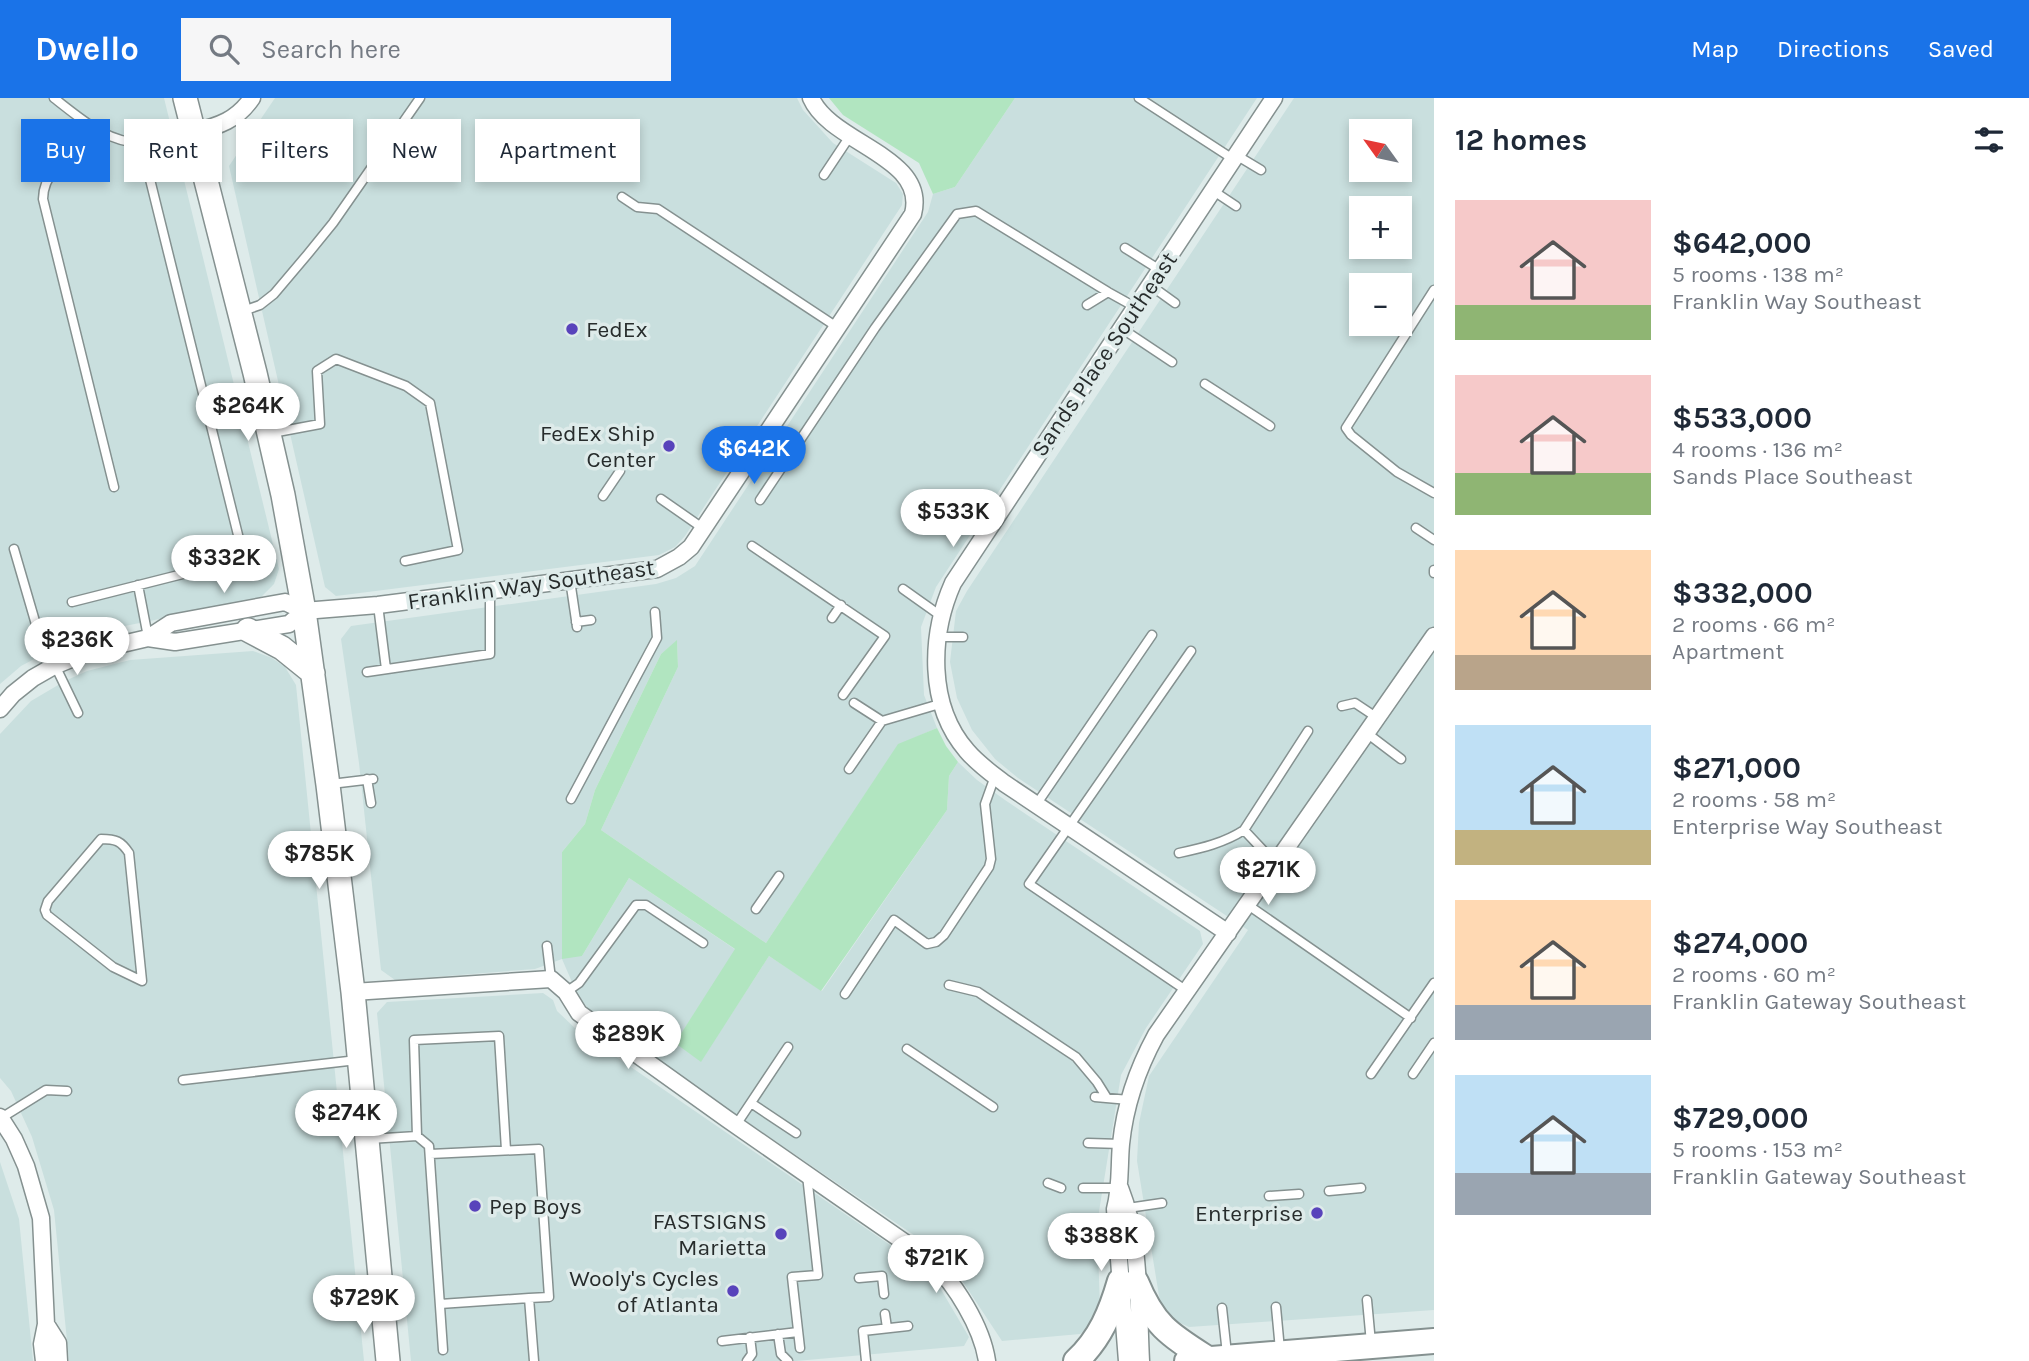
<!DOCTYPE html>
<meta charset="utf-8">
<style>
body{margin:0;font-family:Karla,sans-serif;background:#f6f6f7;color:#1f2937;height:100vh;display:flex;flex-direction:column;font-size:26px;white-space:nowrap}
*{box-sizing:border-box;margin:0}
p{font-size:23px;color:#747a83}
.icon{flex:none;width:38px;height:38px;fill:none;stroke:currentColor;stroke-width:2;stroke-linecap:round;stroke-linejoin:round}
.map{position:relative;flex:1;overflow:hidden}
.drawer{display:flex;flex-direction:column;background:#fff;width:595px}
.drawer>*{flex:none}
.guide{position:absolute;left:21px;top:21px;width:665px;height:63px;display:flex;gap:14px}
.needle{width:46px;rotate:303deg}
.fabs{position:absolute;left:1349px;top:21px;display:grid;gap:14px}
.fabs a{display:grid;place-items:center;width:63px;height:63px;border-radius:0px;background:#fff;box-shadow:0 4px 10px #0003;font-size:35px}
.price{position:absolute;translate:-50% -60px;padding:0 16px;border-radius:24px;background:#fff;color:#222;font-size:23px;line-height:46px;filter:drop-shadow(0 2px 4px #0008)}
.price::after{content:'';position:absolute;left:50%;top:42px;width:21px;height:16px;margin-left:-10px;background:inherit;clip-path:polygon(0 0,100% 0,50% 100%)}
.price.on{background:#1a73e8;color:#fff}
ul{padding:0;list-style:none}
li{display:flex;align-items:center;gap:21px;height:175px;padding:0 21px}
li span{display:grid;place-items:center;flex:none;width:196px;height:140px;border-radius:0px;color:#555}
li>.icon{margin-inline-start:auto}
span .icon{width:84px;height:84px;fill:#fffc;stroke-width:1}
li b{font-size:30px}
h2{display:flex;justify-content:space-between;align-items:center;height:84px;padding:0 21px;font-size:30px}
.tag{padding:0 24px;border-radius:0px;background:#fff;box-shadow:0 4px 10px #0003;font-size:24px;line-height:63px}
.tag.on{background:#1a73e8;color:#fff}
header{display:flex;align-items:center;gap:42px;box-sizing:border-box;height:98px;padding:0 35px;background:#1a73e8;color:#fff}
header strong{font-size:33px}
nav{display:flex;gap:38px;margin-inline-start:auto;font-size:24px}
.search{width:490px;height:63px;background:#f6f6f7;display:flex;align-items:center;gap:18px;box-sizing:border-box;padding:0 24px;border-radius:0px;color:#747a83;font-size:26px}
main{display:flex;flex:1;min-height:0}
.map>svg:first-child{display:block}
</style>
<header>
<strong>Dwello</strong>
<div class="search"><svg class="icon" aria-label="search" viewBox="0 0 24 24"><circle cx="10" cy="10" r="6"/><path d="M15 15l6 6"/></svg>Search here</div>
<nav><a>Map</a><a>Directions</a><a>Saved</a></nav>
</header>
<main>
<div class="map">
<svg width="1434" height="1263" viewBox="0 0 1434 1263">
<rect width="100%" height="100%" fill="#deebea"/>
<!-- built -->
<path fill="#c9dfde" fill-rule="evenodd" d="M 0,0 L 164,0 L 279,471 L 274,486 L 259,501 L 100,533 L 68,543 L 21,568 L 0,586 Z
M 275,0 L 797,0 L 803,12 L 833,45 L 896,85 L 903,96 L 902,107 L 685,438 L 675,449 L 659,457 L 336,498 L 325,489 L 229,68 Z
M 1015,0 L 1257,0 L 936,489 L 921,529 L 924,597 L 937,630 L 898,647 L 766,845 L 601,732 L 678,569 L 677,543 L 661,556 L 595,692 L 585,726 L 562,754 L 582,858 L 629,780 L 736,852 L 675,945 L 701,963 L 769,858 L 822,893 L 947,712 L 949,678 L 958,664 L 977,682 L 1005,702 L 1200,833 L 1203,846 L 1146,930 L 1121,977 L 1097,1126 L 1100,1208 L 1092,1226 L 1080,1236 L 1002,1243 L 955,1172 L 936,1152 L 688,984 L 592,915 L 578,898 L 562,861 L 535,871 L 395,882 L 381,872 L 359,665 L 341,541 L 351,528 L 656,486 L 676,480 L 695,468 L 928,114 L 933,96 L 955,89 Z
M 1294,0 L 1434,0 L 1434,1212 L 1189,1229 L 1174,1222 L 1161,1210 L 1137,1063 L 1139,1025 L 1149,978 L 1248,832 L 1018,680 L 995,661 L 972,632 L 957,600 L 950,564 L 956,513 L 967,493 ZM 1362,33 L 1400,33 L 1400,72 L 1362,72 ZM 1362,110 L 1400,110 L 1400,149 L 1362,149 ZM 1362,187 L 1400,187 L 1400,226 L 1362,226 Z
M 253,553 L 272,560 L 285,569 L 296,587 L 364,1263 L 69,1263 L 54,1112 L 32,1039 L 11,993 L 0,980 L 0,636 L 31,603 L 65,583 L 87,573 L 130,562 Z
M 543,895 L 553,902 L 557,913 L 577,932 L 912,1162 L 933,1178 L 969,1239 L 964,1248 L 796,1263 L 411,1263 L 377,915 L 387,904 Z
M 0,1064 L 19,1121 L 33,1263 L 0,1263 Z"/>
<!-- green -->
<path fill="#b1e5c0" d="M 829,0 L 1015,0 L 955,89 L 933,96 L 919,65 L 843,17 Z
M 677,542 L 678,569 L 601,732 L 766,845 L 898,646 L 937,630 L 946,648 L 958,664 L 949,678 L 947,712 L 821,893 L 769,858 L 701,964 L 675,945 L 735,851 L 629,780 L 582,858 L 562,861 L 562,754 L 585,726 L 595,692 L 661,556 Z"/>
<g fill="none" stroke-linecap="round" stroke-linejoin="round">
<!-- lane casing -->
<g stroke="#859190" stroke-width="11">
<path id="lane" d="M 54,0 C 80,20 107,45 142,45 C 158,44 175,38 191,34
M 1139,0 L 1233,61
M 96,32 C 76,51 43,71 43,101 L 114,389
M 1236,57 L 1261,72
M 824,77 L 850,38
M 1212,92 L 1236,108
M 622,99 L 637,109 L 658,111 L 837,229
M 1125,150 L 1160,172
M 1150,187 L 1175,205
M 1434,192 L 1346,330 L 1351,337 L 1397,374 L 1434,395
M 1087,207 L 1108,194 L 1135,209
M 243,213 L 260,207 L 274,196 L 307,157 L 333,125 L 420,0
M 1121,230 L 1172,264
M 1205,286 L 1270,328
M 272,335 L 320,326 L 317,273 L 336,261 L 406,288 L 430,305 L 458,452 L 405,463
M 603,398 L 620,373
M 661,401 L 704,431
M 760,402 L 875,230 L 957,116 L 976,113 L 1108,194
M 1416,430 L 1434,442
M 752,448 L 885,538 L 843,597
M 14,451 L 37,530 L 78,615
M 1434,472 L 1434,475
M 570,482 L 577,529
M 138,487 L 148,539
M 903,491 L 941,518
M 72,504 L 238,462 L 240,445 L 141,45
M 378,507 L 386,571
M 832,520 L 841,507
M 576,524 L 591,522
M 937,539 L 963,539
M 367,574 L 490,556 L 490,493
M 854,605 L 882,623 L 943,605
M 1342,608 L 1355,605 L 1379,621
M 1368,636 L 1401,661
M 849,671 L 882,623
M 367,681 L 371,705
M 331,686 L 373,681
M 571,701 L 657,540 L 655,514
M 1036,707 L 1152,537
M 1244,732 L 1276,766
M 101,741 C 116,741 121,743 129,755 L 142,883 L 113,869 L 47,817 L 45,812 L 48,803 Z
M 1179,755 C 1202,750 1224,745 1244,732 L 1308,633
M 1248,807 L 1411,920
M 756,811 L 779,778
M 547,848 L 551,881
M 949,887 L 978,894 L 1076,959 L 1097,984 L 1107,1000
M 1187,893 L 1029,786 L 1191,553
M 566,894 L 579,885 L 636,807 L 646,807 L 703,845
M 845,896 L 894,822 L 927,846 L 936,844 L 944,837 L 989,769 L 991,761 L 985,706 L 995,678
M 907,951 L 993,1009
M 1371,976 L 1434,885
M 1413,976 L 1434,945
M 183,982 L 357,962
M 1095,999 L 1129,1002
M 751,1005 L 796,1035
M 1,1020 L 46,992 L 67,993
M 736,1027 L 788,949
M 417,1038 L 414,942 L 499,938 L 506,1052
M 369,1041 L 417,1038 L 429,1048 L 443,1252
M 1088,1045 L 1121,1046
M 430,1056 L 539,1051 L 549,1199 L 529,1200
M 1048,1085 L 1061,1090
M 1083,1090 L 1119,1090
M 1329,1093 L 1361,1090
M 1269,1098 L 1299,1096
M 1128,1110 L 1162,1105
M 859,1180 L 882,1178 L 884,1196
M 1367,1202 L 1371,1245
M 440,1206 L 529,1200 L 534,1263
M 1276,1209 L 1280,1252
M 1222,1210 L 1227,1256
M 885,1216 L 887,1230
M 778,1236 L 781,1256 L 788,1263
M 722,1243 L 798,1234
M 800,1250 L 792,1179 L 818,1177 L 807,1077
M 747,1263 L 752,1256 L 750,1239
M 866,1263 L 863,1233 L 908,1228"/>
</g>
<!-- street casing -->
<g stroke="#859190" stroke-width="19">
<path id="street" d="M 194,34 C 219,28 237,22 252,0
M 304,513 L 378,507 L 657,471 L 679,459 L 691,449 L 913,116 C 928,58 831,46 811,0
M 148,540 L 171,525 L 285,504 L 304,513
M 0,611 L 13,596 L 33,580 L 54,568 L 88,554 L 148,540 L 175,544 L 289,526 L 304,513
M 1228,835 L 1004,685 C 991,675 978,666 967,653 C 927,607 930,537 953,485 L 1274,0
M 353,894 L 551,881 L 566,894 L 579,915 L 727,1021 L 930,1162 C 955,1185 982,1229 987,1263
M 0,1019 L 14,1041 L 26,1068 L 41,1120 L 46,1226 L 42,1246 L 44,1263
M 1120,1090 C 1141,1142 1138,1208 1141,1263
M 46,1226 L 58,1245 L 59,1263
M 1127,1263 L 1115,1111 C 1121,1089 1119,1068 1121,1046 C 1125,1006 1137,972 1156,937 L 1434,538"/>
</g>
<!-- secondary casing -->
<g stroke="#859190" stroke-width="26">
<path id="secondary" d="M 185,0 L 255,275 L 283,397 L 304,513 L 328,687 L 353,894 L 388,1263
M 248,532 L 282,550 L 313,575"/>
</g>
<!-- primary casing -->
<g stroke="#859190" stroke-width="28">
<path id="primary" d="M 1136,1184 C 1154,1228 1170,1237 1208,1261
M 1076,1263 C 1100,1241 1111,1214 1120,1183
M 1187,1263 L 1434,1243"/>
</g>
<!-- lane -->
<use href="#lane" stroke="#fff" stroke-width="8"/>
<!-- street -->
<use href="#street" stroke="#fff" stroke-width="16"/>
<!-- secondary -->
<use href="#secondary" stroke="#fff" stroke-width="23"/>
<!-- primary -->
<use href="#primary" stroke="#fff" stroke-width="24"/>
</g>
<!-- markers -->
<g fill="#5843bb" stroke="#deebea" stroke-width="2.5">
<circle cx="572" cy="231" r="7"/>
<circle cx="669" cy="348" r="7"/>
<circle cx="475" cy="1108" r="7"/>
<circle cx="1317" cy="1115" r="7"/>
<circle cx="781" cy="1136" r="7"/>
<circle cx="733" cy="1193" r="7"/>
</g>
<g text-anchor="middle" stroke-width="7" stroke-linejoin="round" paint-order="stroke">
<!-- poi labels -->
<g font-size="23" fill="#272c2c" stroke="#deebea" text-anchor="end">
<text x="586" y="239" text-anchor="start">FedEx</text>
<text x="655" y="343">FedEx Ship<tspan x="655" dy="26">Center</tspan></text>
<text x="489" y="1116" text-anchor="start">Pep Boys</text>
<text x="1303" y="1123">Enterprise</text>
<text x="767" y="1131">FASTSIGNS<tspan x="767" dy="26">Marietta</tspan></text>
<text x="719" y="1188">Wooly's Cycles<tspan x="719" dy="26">of Atlanta</tspan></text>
</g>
<!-- street labels -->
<g font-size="23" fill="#272c2c" stroke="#deebea">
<text transform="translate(1104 256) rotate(-56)" y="8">Sands Place Southeast</text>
<text transform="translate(531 486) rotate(-8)" y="8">Franklin Way Southeast</text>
</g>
</g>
</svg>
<div class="fabs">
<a><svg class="needle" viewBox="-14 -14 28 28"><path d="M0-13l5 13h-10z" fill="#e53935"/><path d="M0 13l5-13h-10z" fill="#747a83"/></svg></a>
<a>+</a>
<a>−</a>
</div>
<b class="price" style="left:248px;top:345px">$264K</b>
<b class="price on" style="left:754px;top:388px">$642K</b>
<b class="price" style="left:953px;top:451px">$533K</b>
<b class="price" style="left:224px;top:497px">$332K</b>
<b class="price" style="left:77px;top:579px">$236K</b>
<b class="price" style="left:319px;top:793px">$785K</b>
<b class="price" style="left:1268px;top:809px">$271K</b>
<b class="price" style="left:628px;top:973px">$289K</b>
<b class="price" style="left:346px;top:1052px">$274K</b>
<b class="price" style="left:1101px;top:1175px">$388K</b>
<b class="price" style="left:936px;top:1197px">$721K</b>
<b class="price" style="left:364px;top:1237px">$729K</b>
<div class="guide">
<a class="tag on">Buy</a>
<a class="tag">Rent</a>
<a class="tag">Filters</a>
<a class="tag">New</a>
<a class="tag">Apartment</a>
</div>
</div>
<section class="drawer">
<h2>12 homes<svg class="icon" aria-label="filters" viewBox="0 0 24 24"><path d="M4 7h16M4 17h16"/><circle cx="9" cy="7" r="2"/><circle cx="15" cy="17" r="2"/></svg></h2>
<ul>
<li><span style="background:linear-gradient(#f6c9c9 75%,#8fb573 0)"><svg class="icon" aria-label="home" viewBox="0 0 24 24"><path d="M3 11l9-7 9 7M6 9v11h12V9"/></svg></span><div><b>$642,000</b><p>5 rooms · 138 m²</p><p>Franklin Way Southeast</p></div></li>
<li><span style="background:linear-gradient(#f6c9c9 70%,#8fb573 0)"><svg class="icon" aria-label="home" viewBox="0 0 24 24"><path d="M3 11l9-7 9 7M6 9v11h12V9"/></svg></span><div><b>$533,000</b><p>4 rooms · 136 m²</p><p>Sands Place Southeast</p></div></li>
<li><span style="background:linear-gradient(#ffd9b3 75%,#b9a48a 0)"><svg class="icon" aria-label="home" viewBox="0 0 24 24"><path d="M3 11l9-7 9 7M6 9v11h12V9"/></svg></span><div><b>$332,000</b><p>2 rooms · 66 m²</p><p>Apartment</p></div></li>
<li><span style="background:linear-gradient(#bfe0f5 75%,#c2b280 0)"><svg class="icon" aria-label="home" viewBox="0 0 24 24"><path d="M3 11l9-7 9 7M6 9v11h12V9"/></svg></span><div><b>$271,000</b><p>2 rooms · 58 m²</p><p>Enterprise Way Southeast</p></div></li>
<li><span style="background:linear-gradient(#ffd9b3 75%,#9aa5b1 0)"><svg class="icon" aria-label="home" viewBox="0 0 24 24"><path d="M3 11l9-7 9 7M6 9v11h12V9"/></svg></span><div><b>$274,000</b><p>2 rooms · 60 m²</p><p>Franklin Gateway Southeast</p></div></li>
<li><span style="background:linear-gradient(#bfe0f5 70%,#9aa5b1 0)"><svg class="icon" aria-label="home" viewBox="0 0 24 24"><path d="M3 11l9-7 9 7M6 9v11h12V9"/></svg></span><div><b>$729,000</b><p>5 rooms · 153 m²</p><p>Franklin Gateway Southeast</p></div></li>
</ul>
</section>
</main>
